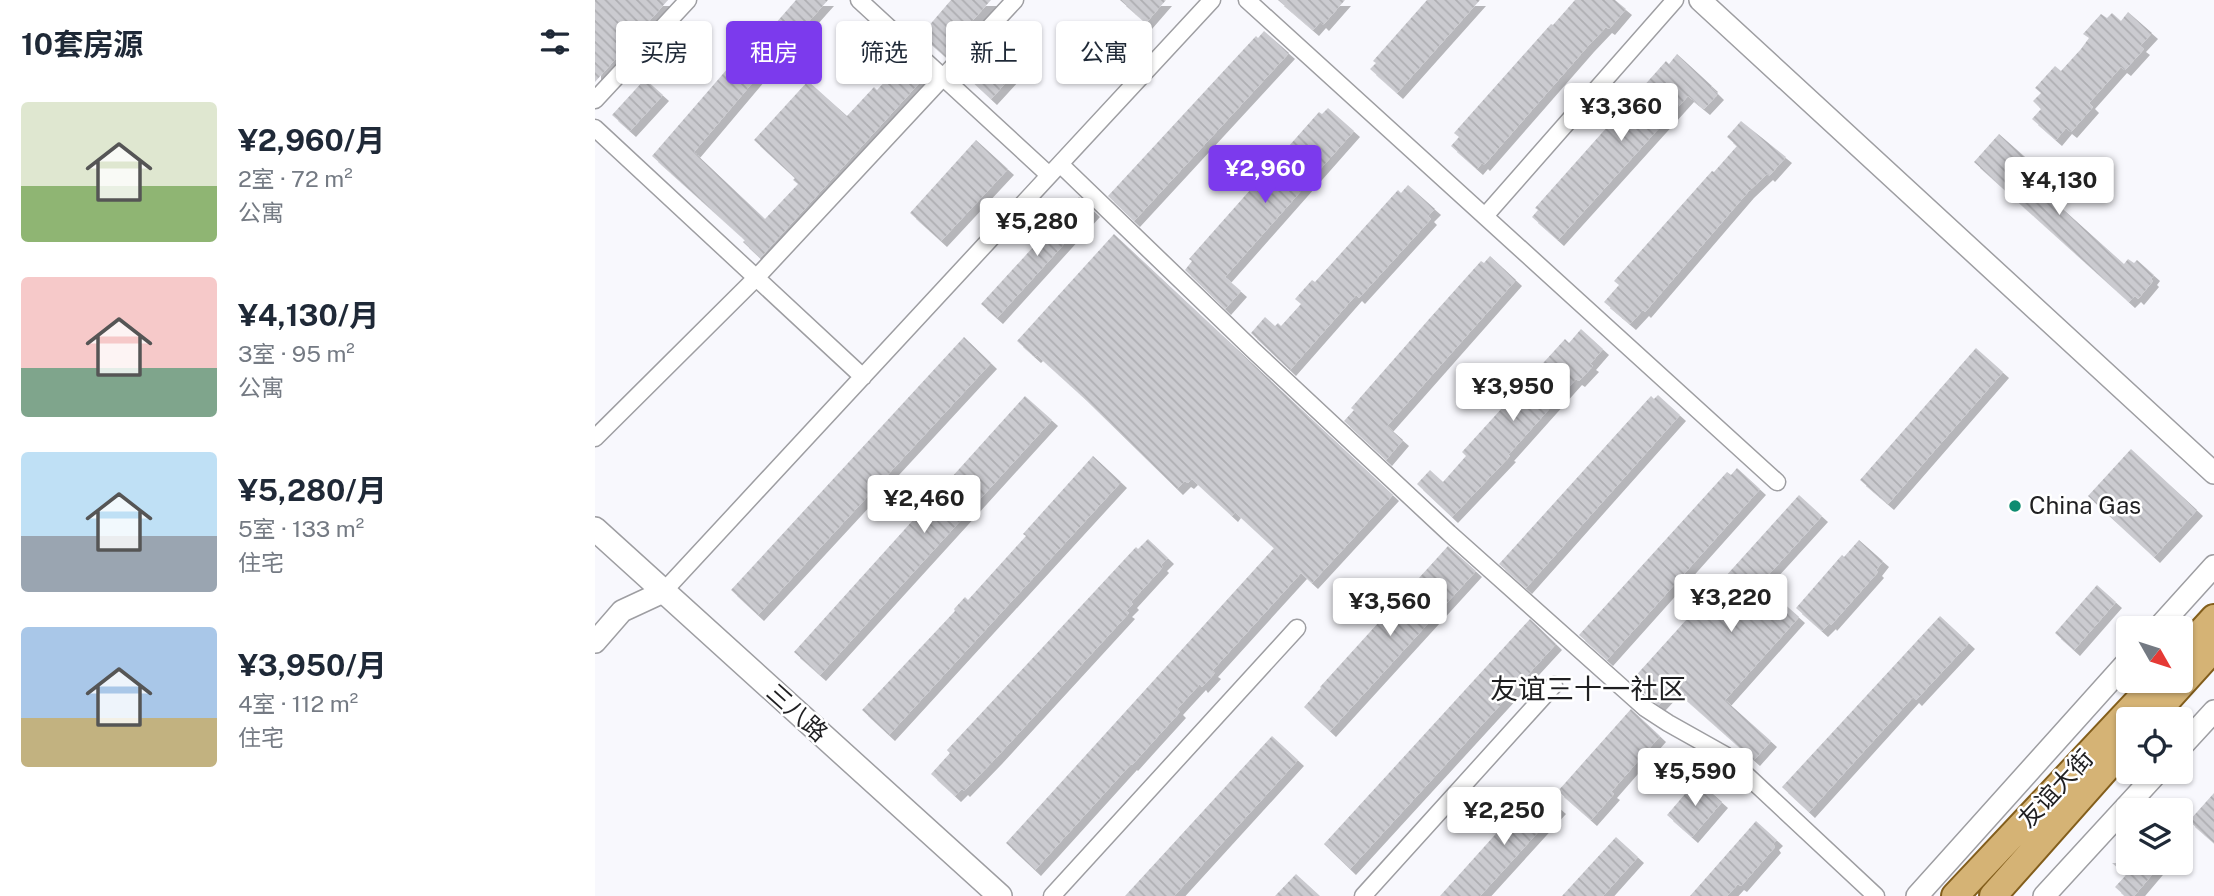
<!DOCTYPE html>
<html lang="zh">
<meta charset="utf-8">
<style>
body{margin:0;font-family:"Public Sans","Noto Sans SC",sans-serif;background:#f2f2f3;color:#1f2937;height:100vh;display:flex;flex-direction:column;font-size:26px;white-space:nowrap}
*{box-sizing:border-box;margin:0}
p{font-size:23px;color:#747a83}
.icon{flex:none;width:38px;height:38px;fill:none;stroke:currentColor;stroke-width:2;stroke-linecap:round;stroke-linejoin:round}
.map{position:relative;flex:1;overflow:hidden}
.details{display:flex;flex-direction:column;background:#fff;width:595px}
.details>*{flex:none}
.banner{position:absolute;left:21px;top:21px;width:665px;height:63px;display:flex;gap:14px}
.needle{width:46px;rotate:129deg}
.fabs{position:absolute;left:1521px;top:616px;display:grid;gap:14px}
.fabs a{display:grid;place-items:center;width:77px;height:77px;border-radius:7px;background:#fff;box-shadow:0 2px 5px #0004;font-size:35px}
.price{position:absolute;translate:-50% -60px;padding:0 16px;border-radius:7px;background:#fff;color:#222;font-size:23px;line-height:46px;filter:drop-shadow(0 2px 4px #0008)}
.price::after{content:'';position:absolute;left:50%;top:42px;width:21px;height:16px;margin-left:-10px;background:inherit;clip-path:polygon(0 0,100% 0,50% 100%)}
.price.on{background:#7c3aed;color:#fff}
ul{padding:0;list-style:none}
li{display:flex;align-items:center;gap:21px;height:175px;padding:0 21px}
li span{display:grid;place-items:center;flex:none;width:196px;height:140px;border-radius:7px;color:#555}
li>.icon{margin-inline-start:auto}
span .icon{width:84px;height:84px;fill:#fffc;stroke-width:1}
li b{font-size:30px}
h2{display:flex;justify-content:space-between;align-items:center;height:84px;padding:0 21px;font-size:30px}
.tag{padding:0 24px;border-radius:7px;background:#fff;box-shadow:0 2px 5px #0004;font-size:24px;line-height:63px}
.tag.on{background:#7c3aed;color:#fff}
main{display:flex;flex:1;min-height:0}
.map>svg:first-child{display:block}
</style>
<main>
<section class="details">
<h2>10套房源<svg class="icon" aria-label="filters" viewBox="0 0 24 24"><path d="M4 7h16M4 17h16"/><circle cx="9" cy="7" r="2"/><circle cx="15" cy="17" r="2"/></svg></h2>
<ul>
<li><span style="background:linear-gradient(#dfe7d0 60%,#8fb573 0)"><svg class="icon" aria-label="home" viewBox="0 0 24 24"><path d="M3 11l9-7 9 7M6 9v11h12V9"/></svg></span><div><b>¥2,960/月</b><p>2室 · 72 m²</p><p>公寓</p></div></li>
<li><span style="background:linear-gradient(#f6c9c9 65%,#7fa58c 0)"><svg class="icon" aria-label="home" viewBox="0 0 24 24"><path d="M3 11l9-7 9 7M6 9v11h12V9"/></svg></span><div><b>¥4,130/月</b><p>3室 · 95 m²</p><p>公寓</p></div></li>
<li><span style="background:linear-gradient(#bfe0f5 60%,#9aa5b1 0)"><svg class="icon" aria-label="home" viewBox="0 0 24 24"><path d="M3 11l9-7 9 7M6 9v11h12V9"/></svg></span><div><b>¥5,280/月</b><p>5室 · 133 m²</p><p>住宅</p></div></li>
<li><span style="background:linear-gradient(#a9c7e8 65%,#c2b280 0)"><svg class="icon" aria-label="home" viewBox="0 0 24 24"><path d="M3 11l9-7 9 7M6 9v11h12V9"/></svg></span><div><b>¥3,950/月</b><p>4室 · 112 m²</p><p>住宅</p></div></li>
</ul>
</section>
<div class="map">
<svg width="1619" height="896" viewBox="0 0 1619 896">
<defs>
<pattern id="building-back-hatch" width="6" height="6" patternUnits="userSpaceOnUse" patternTransform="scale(1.75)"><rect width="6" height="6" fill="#cbcbd0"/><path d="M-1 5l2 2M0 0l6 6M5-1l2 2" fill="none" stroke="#aeaeb2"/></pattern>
<filter id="shadow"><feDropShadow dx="6" dy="6" stdDeviation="0" flood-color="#0004"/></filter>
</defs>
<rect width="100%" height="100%" fill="#f8f8fd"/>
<!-- building -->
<path fill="url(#building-back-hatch)" filter="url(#shadow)" d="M 0,0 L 73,0 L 0,82 Z
M 201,0 L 233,0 L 192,46 L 190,44 L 99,152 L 170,219 L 203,184 L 198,180 L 200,178 L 159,140 L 213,81 L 252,116 L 279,87 L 282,90 L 308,62 L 327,80 L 165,258 L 148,242 L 150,240 L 57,156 L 146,53 L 142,49 L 161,27 L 173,32 Z
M 356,0 L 396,0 L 370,29 L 375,33 L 352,58 L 326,35 Z
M 525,0 L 571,0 L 551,23 Z
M 683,0 L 750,0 L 728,25 L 725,22 L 718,30 Z
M 832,0 L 885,0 L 802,93 L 775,69 L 781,63 L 778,61 Z
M 980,0 L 1020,0 L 1031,9 L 1014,29 L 1011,27 L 993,46 L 889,165 L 887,163 L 882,169 L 856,146 L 864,137 L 859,133 L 956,24 L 958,25 Z
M 1533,12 L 1557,33 L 1545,46 L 1549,49 L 1530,70 L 1526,67 L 1494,103 L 1498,107 L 1476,132 L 1471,128 L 1461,140 L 1437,119 L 1446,109 L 1438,101 L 1446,93 L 1440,88 L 1460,66 L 1466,71 L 1486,49 L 1494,38 L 1488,34 L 1506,14 L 1512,18 L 1517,13 L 1526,21 Z
M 669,31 L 694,53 L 539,221 L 513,196 L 661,36 L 663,38 Z
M 391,47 L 418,75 L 396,99 L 367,72 Z
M 1082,54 L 1117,86 L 1116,87 L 1123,94 L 1109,109 L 1093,96 L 963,240 L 937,217 L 943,210 L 940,208 L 1071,61 L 1074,64 Z
M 50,79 L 68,95 L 35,131 L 17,115 Z
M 733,108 L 759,131 L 630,277 L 646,291 L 630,309 L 590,270 L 597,261 L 594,259 L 724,112 L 727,114 Z
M 1146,121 L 1191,157 L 1174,176 L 1172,174 L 1153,192 L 1050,312 L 1048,310 L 1035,324 L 1009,302 L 1024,285 L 1019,281 L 1117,171 L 1119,172 L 1142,146 L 1132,137 Z
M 1404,134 L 1470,192 L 1461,203 L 1529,264 L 1533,259 L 1539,263 L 1542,260 L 1559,275 L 1556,279 L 1558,281 L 1543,299 L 1540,296 L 1534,302 L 1379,162 Z
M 381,140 L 413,169 L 346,241 L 315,213 Z
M 813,185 L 840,209 L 833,216 L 836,219 L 764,298 L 761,295 L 695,370 L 656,333 L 670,317 L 680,326 L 683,323 L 686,326 L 706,304 L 700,299 L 717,280 L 720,282 L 803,190 L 806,193 Z
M 484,197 L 499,211 L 402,318 L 386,304 Z
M 519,234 L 798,495 L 717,583 L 706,573 L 617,671 L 620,673 L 607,687 L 605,684 L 582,709 L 585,712 L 555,745 L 537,765 L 536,764 L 440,870 L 411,843 L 679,548 L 640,512 L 637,516 L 597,479 L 593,483 L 590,481 L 582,489 L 486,395 L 442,355 L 440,357 L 422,341 Z
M 895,256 L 921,280 L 792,426 L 808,440 L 791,460 L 749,421 L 759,410 L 756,408 L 835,318 L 886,261 L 889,263 Z
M 986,329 L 1008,349 L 995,364 L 998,366 L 984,381 L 981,379 L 913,455 L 915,456 L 857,517 L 822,484 L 835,470 L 848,482 L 871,456 L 867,452 L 970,339 L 974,343 Z
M 369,337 L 396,363 L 163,615 L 136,590 Z
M 1381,348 L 1408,372 L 1293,504 L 1265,480 Z
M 1063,395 L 1085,415 L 931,588 L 904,564 L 1056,396 L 1059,399 Z
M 430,396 L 457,420 L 225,675 L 199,652 Z
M 1536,449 L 1602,510 L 1559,557 L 1493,496 Z
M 498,456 L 526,482 L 294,735 L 267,710 L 360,611 L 359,609 L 370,597 L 373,600 L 431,536 L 428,534 Z
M 1142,468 L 1165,489 L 1012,660 L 984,635 L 1132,472 L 1136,475 Z
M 1204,495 L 1227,516 L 1166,583 L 1204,617 L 1130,700 L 1176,741 L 1159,760 L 1079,689 L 1064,705 L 1036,681 Z
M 553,539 L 573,558 L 566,565 L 568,567 L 536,602 L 538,604 L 531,611 L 534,613 L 401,758 L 369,791 L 367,789 L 360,796 L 336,774 L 355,753 L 352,750 L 541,547 L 543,549 Z
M 1264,540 L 1288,561 L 1281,570 L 1283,572 L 1236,625 L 1235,623 L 1227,631 L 1201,608 L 1247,555 L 1249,557 Z
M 853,546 L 881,571 L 735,731 L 709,707 L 726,688 L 725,687 Z
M 1502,585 L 1521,602 L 1479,650 L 1460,633 Z
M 1345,616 L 1374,643 L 1321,700 L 1318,697 L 1214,812 L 1187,787 Z
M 935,619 L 961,644 L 755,869 L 729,844 Z
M 1036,709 L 1065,736 L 1016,792 L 1019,794 L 996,820 L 963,791 Z
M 677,736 L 703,760 L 579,896 L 530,896 Z
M 1102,780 L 1127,802 L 1097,837 L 1072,815 Z
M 942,788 L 965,808 L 885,896 L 845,896 Z
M 1619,793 L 1619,843 L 1594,821 Z
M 1161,821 L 1182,840 L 1178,844 L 1180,847 L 1146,886 L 1143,884 L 1132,896 L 1095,896 Z
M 1021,837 L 1043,857 L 1008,896 L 967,896 Z
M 1517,863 L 1567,863 L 1539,896 L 1530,896 L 1520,887 L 1531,875 Z
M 701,874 L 725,896 L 680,896 Z"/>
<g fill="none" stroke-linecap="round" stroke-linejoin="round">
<!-- minor casing -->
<g stroke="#9e9ea2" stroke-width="19">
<path id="minor" d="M 264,0 L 454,175
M 652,0 L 1182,482
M 0,100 L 93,0
M 0,128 L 268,377
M 465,164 L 658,350 L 854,533 L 1050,708 L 1073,723 L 1130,755 L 1281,896
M 890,216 L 1080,0
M 0,438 L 161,278 L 420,0
M 68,592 L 617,0
M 457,896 L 702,628
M 768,896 L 959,685"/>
</g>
<!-- tertiary casing -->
<g stroke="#9e9ea2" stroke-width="24">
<path id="tertiary" d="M 1105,0 L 1619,473
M 1563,628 L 1619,566
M 0,642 L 27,611 L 68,592
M 1586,747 L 1619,711
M 1322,896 L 1533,661
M 1449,896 L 1563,772"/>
</g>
<!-- secondary casing -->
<g stroke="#9e9ea2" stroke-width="26">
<path id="secondary" d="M 0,529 L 405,896"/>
</g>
<!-- primary casing -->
<g stroke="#835e1c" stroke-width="30">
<path id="primary" d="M 1586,654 L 1619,618
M 1555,719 L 1619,648
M 1360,896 L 1562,681
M 1398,896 L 1533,744"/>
</g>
<!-- minor -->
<use href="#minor" stroke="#fff" stroke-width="16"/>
<!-- tertiary -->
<use href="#tertiary" stroke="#fff" stroke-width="21"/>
<!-- secondary -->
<use href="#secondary" stroke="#fff" stroke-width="23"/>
<!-- primary -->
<use href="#primary" stroke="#d5b375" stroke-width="26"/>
</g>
<!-- markers -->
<circle fill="#0e8c71" stroke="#fff" stroke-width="2.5" cx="1420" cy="506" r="7"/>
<g text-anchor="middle" stroke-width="5" stroke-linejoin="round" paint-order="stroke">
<!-- poi labels -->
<g font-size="24" fill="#1f1f21" stroke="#fff" text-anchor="start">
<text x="1434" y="514">China Gas</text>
</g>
<!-- street labels -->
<g font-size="24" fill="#1f1f21" stroke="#fff">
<text transform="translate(202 713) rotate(42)" y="8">三八路</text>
<text transform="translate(1461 789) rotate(-47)" y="8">友谊大街</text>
</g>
<!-- quarter labels -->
<g font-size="28" fill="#1f1f21" stroke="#fff">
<text x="993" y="699">友谊三十一社区</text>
</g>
</g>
</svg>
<div class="fabs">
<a><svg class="needle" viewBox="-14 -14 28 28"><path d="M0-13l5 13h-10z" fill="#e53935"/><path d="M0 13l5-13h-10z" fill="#747a83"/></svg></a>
<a><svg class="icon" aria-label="locate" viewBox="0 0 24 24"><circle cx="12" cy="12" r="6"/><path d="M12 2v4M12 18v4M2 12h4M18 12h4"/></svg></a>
<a><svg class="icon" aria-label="layers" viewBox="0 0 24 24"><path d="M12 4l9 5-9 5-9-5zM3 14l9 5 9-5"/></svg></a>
</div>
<b class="price" style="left:1026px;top:143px">¥3,360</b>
<b class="price on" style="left:670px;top:205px">¥2,960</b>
<b class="price" style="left:1464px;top:217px">¥4,130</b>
<b class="price" style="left:442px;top:258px">¥5,280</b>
<b class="price" style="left:918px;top:423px">¥3,950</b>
<b class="price" style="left:329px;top:535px">¥2,460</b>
<b class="price" style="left:1136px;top:634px">¥3,220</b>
<b class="price" style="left:795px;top:638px">¥3,560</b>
<b class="price" style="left:1100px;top:808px">¥5,590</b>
<b class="price" style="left:909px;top:847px">¥2,250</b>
<div class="banner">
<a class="tag">买房</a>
<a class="tag on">租房</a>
<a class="tag">筛选</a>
<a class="tag">新上</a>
<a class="tag">公寓</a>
</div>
</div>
</main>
